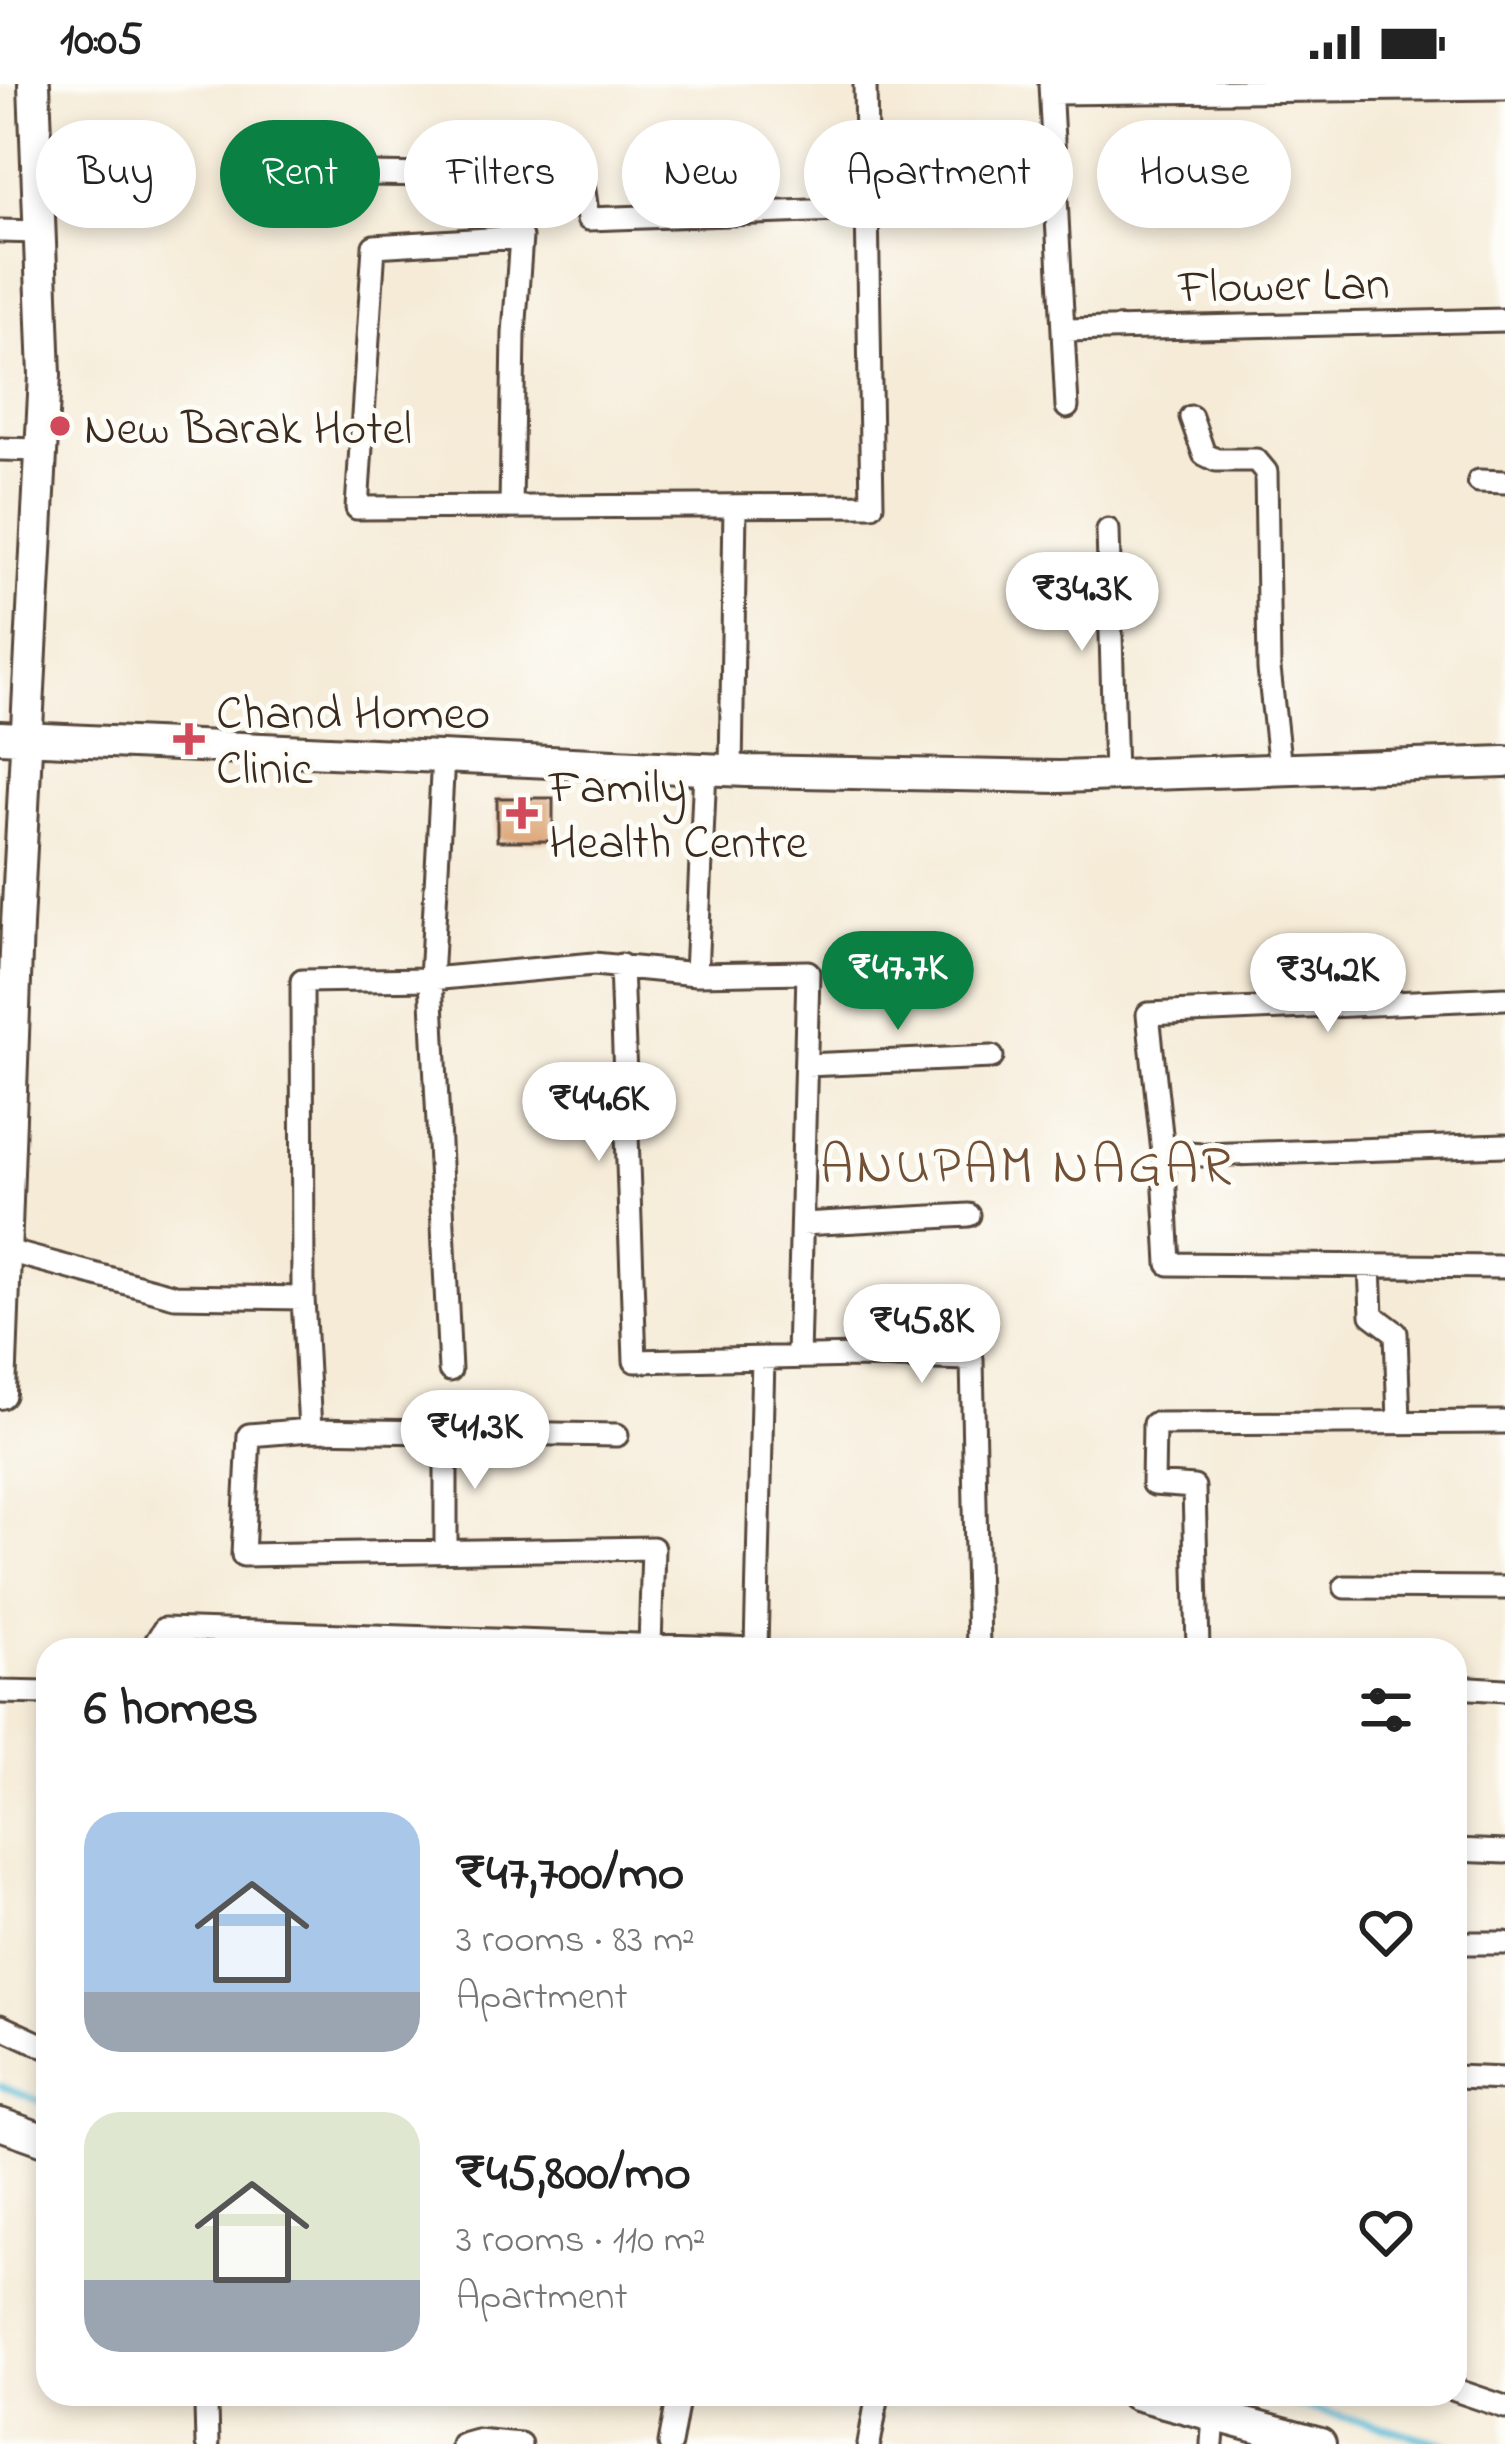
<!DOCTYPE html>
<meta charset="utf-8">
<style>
body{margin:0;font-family:"Indie Flower",sans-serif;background:#f2f2f2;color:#222;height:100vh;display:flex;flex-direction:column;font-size:45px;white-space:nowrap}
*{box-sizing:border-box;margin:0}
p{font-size:39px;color:#767676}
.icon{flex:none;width:66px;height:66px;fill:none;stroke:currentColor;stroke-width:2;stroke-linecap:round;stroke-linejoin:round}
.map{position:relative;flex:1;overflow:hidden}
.panel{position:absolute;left:36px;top:1554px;width:1431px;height:768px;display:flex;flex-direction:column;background:#fff;border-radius:36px;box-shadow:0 6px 18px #0003}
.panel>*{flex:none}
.hud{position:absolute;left:36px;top:36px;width:1434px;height:108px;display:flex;gap:24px}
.price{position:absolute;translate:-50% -102px;padding:0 27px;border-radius:42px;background:#fff;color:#222;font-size:39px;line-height:78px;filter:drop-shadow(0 3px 6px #0008)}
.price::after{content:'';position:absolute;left:50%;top:72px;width:36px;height:27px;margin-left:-18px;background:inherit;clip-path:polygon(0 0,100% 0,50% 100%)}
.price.active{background:#0b8043;color:#fff}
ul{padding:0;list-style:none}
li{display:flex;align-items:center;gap:36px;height:300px;padding:0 48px}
li span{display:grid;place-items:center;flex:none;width:336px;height:240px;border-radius:36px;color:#555}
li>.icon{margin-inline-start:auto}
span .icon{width:144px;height:144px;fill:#fffc;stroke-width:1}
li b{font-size:51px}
h2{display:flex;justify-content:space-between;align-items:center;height:144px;padding:0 48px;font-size:51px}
.pill{padding:0 42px;border-radius:54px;background:#fff;box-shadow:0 6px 18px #0003;font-size:42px;line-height:108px}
.pill.active{background:#0b8043;color:#fff}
.status{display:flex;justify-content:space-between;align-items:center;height:84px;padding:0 60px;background:#fff;direction:ltr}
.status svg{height:33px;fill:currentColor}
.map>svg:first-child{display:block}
</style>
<div class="status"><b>10:05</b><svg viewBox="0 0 49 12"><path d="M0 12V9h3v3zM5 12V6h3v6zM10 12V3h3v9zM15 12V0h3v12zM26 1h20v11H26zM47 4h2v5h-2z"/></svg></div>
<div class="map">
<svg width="1505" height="2360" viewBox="0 0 1505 2360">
<rect width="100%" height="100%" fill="#fdfcf7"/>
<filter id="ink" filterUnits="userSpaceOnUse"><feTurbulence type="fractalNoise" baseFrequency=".00833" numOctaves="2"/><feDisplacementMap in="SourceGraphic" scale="24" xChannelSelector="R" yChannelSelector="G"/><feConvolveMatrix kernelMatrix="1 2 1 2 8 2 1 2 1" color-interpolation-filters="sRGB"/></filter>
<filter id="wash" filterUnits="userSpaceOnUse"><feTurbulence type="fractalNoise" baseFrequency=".004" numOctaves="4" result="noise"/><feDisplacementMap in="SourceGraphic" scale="48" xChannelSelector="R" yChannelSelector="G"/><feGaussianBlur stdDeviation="2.7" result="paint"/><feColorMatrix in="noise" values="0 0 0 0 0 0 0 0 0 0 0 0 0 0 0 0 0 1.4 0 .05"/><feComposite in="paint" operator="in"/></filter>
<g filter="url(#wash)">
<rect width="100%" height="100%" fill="#f5ebd7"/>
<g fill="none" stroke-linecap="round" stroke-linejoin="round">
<!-- stream -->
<path stroke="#5bbdda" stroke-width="6" d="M 0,2002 L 48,2020
M 1255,2310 L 1446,2360"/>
</g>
<g id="blocks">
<!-- building -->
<path fill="#d79660" d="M 497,714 L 553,714 L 553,757 L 497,757 Z"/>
</g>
</g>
<g filter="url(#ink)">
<use href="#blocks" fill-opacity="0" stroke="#57473a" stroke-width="3"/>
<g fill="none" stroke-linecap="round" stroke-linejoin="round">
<!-- street casing -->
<g stroke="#57473a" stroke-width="27">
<path id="street" d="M 1050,0 L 1067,323
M 1051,9 L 1505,4
M 298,89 L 582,93 L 588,135 L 867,125
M 0,147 L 39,148
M 1065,246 L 1505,236
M 1191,333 L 1204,370 L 1216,376 L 1256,376 L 1266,388 L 1269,585 L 1280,685
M 0,365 L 41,366
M 1479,397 L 1505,398
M 511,423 L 514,250 L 521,153 L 374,162 L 357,424 L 872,421 L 865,0
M 1108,446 L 1115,691
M 443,673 L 431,895 L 450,1286
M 731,687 L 735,422
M 621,881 L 635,1277 L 857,1272 L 972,1275 L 978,1566
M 696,890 L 705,685
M 806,981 L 992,973
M 1505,1061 L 1202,1071 L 1163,1068 L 1169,1180 L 1505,1183
M 1163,1068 L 1148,930 L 1505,914
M 802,1140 L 969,1131
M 0,1165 L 175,1212 L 303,1214
M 1370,1182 L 1372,1231 L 1396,1249 L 1399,1337
M 310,1346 L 249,1351 L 243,1471 L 653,1464 L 650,1562
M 617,1351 L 310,1346 L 303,1214 L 302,897 L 431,895 L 594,880 L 696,890 L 808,888 L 798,1273
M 446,1467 L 446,1350
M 1345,1503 L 1505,1504
M 151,1566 L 164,1545 L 756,1565 L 763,1274
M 1198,1566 L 1194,1403 L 1153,1400 L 1154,1340 L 1505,1338
M 1455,1603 L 1505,1606
M 0,1608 L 48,1609
M 1455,1766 L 1505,1768
M 1455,1859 L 1505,1859
M 0,1942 L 48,1964
M 1455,1993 L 1505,1995
M 1455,2306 L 1505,2323
M 206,2322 L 207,2360
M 462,2360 L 476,2356 L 520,2360
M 670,2360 L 679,2310
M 869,2360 L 878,2310
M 1212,2360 L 1214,2331"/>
</g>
<!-- secondary casing -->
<g stroke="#57473a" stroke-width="36">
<path id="secondary" d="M 0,653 L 746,687 L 1059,693 L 1505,678
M 0,1309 L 17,841 L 45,291 L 34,0
M 0,2040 L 48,2057
M 1135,2310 L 1320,2360"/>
</g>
<!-- street -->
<use href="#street" stroke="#fff" stroke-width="21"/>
<!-- secondary -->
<use href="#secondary" stroke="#fff" stroke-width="30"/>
</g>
</g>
<!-- markers -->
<g fill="#d1495b" stroke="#fdfcf7" stroke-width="4.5">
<circle cx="60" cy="342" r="12"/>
<path d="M183 637h12v12h12v12h-12v12h-12v-12h-12v-12h12z"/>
<path d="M516 711h12v12h12v12h-12v12h-12v-12h-12v-12h12z"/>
</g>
<g text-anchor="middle" stroke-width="10" stroke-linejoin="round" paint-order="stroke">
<!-- street labels -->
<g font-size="48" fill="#3b2a1e" stroke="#fdfcf7">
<text transform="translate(1284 199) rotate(-1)" y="17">Flower Lan</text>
</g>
<!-- poi labels -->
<g font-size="48" fill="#3b2a1e" stroke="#fdfcf7" text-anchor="start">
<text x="84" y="359">New Barak Hotel</text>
<text x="216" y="644">Chand Homeo<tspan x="216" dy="55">Clinic</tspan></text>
<text x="549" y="718">Family<tspan x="549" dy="55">Health Centre</tspan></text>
</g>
<!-- quarter labels -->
<g font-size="54" letter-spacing="3" fill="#725035" stroke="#fdfcf7">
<text x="1027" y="1098">ANUPAM NAGAR</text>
</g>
</g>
</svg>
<b class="price" style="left:1082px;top:570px">₹34.3K</b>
<b class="price active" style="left:898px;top:949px">₹47.7K</b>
<b class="price" style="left:1328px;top:951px">₹34.2K</b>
<b class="price" style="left:599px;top:1080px">₹44.6K</b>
<b class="price" style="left:922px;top:1302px">₹45.8K</b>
<b class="price" style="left:475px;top:1408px">₹41.3K</b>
<div class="hud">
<a class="pill">Buy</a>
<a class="pill active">Rent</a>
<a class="pill">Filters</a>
<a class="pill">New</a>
<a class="pill">Apartment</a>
<a class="pill">House</a>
</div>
<section class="panel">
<h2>6 homes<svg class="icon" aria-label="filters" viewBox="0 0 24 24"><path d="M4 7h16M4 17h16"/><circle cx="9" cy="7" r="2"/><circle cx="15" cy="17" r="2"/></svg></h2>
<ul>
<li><span style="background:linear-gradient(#a9c7e8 75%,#9aa5b1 0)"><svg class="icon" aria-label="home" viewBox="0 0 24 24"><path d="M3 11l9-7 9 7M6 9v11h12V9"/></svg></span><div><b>₹47,700/mo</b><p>3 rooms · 83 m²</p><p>Apartment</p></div><svg class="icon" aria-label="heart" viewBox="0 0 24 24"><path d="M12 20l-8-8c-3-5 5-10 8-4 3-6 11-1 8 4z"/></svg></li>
<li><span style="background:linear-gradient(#dfe7d0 70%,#9aa5b1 0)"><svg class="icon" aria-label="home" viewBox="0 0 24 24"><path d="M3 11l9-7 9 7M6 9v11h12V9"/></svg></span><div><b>₹45,800/mo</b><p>3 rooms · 110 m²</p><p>Apartment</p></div><svg class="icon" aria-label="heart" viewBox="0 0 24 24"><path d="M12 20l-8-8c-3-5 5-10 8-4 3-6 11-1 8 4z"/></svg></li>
</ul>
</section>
</div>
